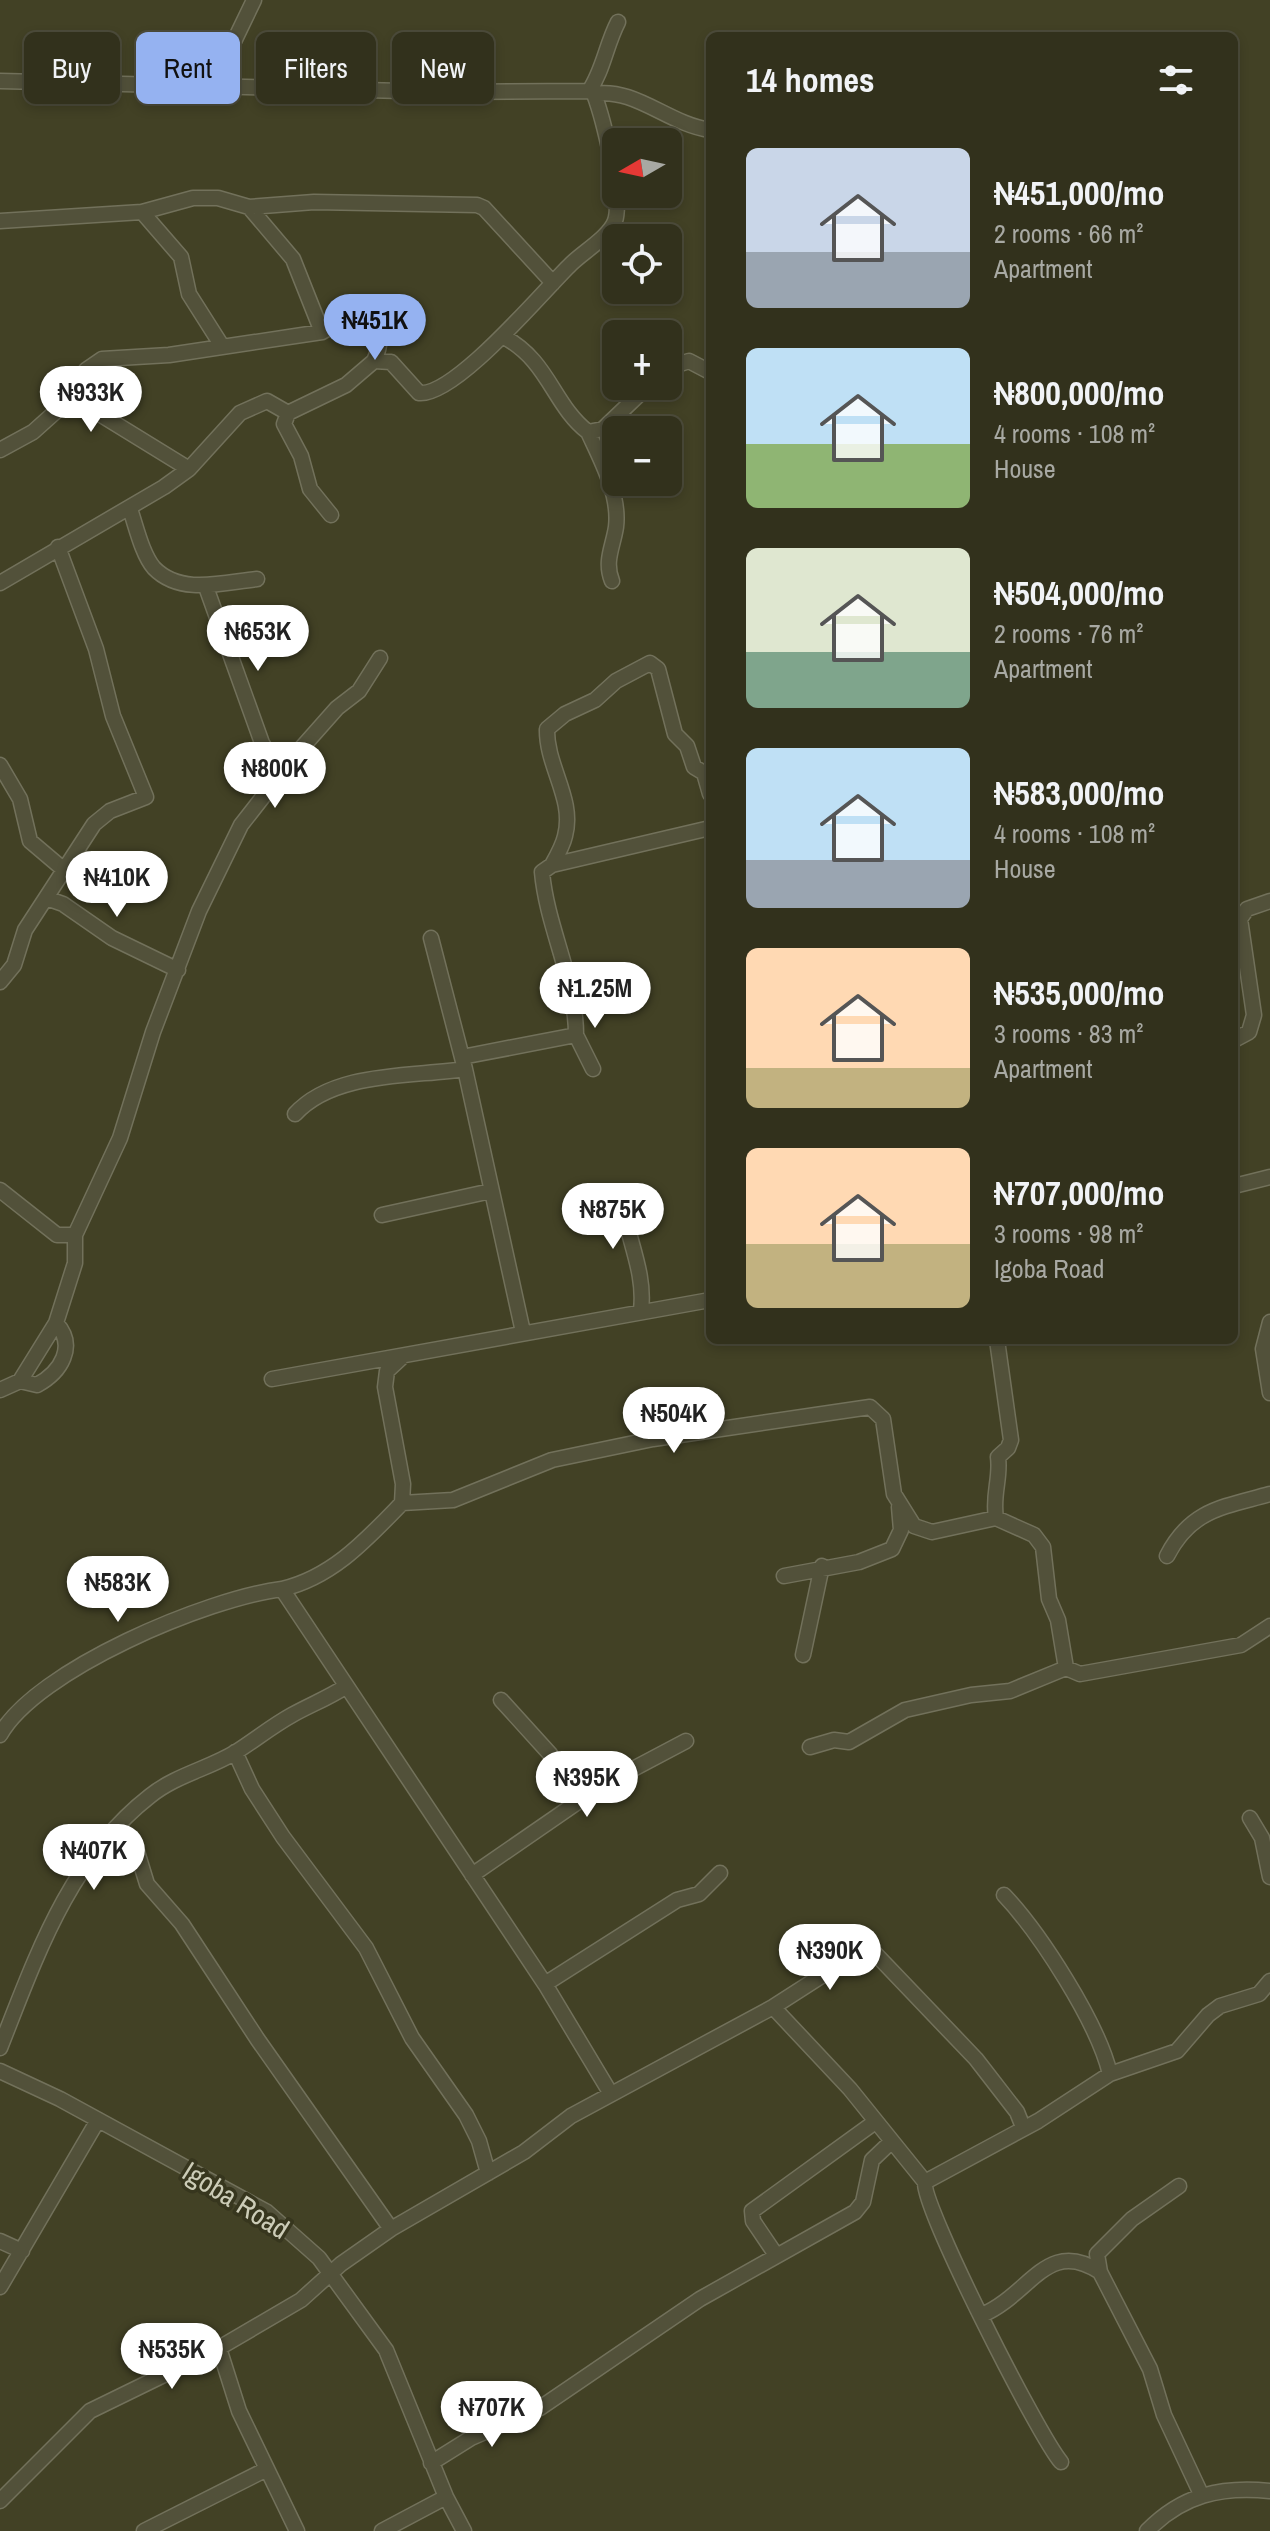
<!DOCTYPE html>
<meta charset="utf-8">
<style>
body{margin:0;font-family:"Archivo Narrow",sans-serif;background:#3d3d29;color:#f1f3f6;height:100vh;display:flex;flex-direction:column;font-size:30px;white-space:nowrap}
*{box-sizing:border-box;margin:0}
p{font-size:26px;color:#a8a9a3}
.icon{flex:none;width:44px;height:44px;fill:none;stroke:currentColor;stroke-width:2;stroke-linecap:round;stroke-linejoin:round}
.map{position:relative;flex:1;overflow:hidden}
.details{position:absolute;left:706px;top:32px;width:532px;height:1312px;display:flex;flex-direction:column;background:#32311c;border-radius:12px;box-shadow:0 4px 12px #0003,0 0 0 2px #4d4c3b}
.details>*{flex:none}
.hud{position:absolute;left:24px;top:32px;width:562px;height:72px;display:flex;gap:16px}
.needle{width:52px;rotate:261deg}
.tools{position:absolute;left:602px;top:128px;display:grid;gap:16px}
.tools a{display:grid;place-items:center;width:80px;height:80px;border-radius:12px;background:#32311c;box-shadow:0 4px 12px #0003,0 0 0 2px #4d4c3b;font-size:40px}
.price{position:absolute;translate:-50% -68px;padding:0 18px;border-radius:28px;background:#fff;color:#222;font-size:26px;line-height:52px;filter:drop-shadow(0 2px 4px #0008)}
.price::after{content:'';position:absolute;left:50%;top:48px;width:24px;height:18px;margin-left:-12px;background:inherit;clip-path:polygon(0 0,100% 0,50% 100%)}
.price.active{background:#95b2f1;color:#111}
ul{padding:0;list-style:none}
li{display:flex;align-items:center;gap:24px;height:200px;padding:0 40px}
li span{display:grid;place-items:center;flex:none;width:224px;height:160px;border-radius:12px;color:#555}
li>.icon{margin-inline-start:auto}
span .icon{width:96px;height:96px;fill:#fffc;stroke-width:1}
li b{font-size:34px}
h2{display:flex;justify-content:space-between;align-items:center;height:96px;padding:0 40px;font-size:34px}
.pill{padding:0 28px;border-radius:12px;background:#32311c;box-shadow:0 4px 12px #0003,0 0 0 2px #4d4c3b;font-size:28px;line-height:72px}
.pill.active{background:#95b2f1;color:#111}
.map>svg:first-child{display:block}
</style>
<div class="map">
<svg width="1270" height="2531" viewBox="0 0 1270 2531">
<rect width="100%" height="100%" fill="#424125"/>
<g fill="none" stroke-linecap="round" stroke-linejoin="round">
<!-- minor casing -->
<g stroke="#72715b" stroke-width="17">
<path id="minor" d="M 0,81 L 443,92 L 589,91 L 594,94 C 603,118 623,197 615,221 C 609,237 583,252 571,264 C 543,291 455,397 419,393 L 391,362 L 374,361 L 346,385 L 288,413 L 284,424 L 301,456 L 310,489 L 331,515
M 212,87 L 254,0
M 589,91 C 603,71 606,45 618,22
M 594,94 C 635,87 668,124 710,130
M 249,207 L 293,259 L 322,332
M 142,212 L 181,257 L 189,294 L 222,346
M 0,221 L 142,212 L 193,198 L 218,198 L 249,207 L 314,202 L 477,205 L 484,208 L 553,283
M 504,337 C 549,361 553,405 588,432 L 603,429 L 648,386
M 668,368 L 689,361 L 710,372
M 72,397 L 86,370 L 102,359 L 169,355 L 322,332 L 363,309 L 368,310 C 380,330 384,339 374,361
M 588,432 C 601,460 620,495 616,527 C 613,547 604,561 612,581
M 0,450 L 33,432 L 72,397 L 189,469
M 130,509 C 136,526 142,554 154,568 C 181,596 225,582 257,579
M 0,583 L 164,487 L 189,469 L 240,413 L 267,401 L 288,413
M 206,587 L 262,743 L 279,773
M 0,765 L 20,799 L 30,841 L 63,869
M 552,865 C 557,856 563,845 565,836 C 575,799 546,766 547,729 L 565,714 L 595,700 L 616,681 L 650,663 L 658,669 L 675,734 L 687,746 L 694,767 L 704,773 L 710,794
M 46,898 L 63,904 L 112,938 L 178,970
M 431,938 L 465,1069 L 523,1332
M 0,982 L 14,965 L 25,930 L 94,824 L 110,811 L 146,797 L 113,716 L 96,649 L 58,547
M 576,1035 L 593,1069
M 1234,1040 L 1249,1032 L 1254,1015 L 1240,919 L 1247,909 L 1270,901
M 462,1057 L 576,1035 C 576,979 547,928 542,872 L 552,865 L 710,828
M 295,1114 C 334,1071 412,1077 465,1069
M 1234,1186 L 1270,1177
M 0,1190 L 57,1235 L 75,1235
M 621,1192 C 624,1233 646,1269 641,1310
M 382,1215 L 491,1191
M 1270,1322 L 1263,1349 L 1270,1393
M 401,1358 L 387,1371 L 385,1387 L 403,1484 L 402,1503 C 367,1539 333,1577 282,1589 L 545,1984 L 611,2094
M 272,1379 L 710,1300
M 20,1381 L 37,1385 C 61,1372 77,1346 56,1323
M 0,1390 L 20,1381 L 56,1323 L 75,1263 L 75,1235 L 120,1138 L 153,1032 L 199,911 L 241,825 L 298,752 L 337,708 L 359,691 L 380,658
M 402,1503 L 453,1500 L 552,1460 L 653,1439 L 870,1407 L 883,1419 L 894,1494 L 914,1526 L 932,1532 L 996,1518 L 1034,1535 L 1043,1547 L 1049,1599 L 1058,1620 L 1066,1668
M 996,1518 C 992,1495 1001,1478 998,1457 L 1008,1448 L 1011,1440 L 997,1340
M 1167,1556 C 1191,1509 1224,1507 1270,1494
M 784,1576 L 859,1562 L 892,1549 L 901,1530 L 899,1507
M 803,1655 L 822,1566
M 501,1700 L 550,1754 L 579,1801
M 0,1735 C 36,1670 208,1598 282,1589
M 810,1747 L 834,1740 L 849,1742 L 905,1710 L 971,1695 L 1010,1691 L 1066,1668 L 1080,1674 L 1241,1645 L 1270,1626
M 235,1752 L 252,1789 L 283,1837 L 366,1948 L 412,2038 L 466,2115 L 479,2141 L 488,2173
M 1250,1818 L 1262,1838 L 1270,1877
M 115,1829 L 135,1845 L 147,1884 L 182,1924 L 258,2040 L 391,2229
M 472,1875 L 601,1786 L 686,1741
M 1004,1895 C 1040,1933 1098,2023 1110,2074
M 545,1984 L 677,1900 L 699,1894 L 720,1873
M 773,2007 L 850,2089 L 925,2182 C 921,2205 1039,2437 1061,2462
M 0,2048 C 36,1957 69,1859 150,1796 C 176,1775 208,1769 236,1752 C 255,1740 272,1726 292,1715 C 310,1705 328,1698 345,1687
M 0,2071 L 60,2099 L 267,2212 L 319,2258 L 386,2350 L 446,2497 L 464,2531
M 925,2182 L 1038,2121 L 1110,2074 L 1177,2051 L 1208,2015 L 1220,2006 L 1259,1994 L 1270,1981
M 0,2241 L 22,2251
M 776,2255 L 753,2221 L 752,2211 L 875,2122
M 1100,2272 L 1097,2254 L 1132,2219 L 1179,2186
M 0,2287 L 98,2120
M 982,2315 C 1031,2294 1047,2237 1100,2272 L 1150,2369 L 1164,2415 L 1201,2494
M 219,2348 L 239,2411 L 297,2531
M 431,2463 L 471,2438 L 540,2408 L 700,2299 L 855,2212 L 863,2202 L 872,2160 L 892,2141
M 0,2501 L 90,2411 L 219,2348 L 301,2300 L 341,2264 L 391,2229 L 524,2152 L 571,2116 L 773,2007 L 868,1946 L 976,2059 L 1017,2112 L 1023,2127
M 144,2531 L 265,2470
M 382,2531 L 446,2497
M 1147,2531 C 1182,2495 1221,2486 1270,2491"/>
</g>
<!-- minor -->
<use href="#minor" stroke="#52513a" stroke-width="14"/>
</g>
<g text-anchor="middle" stroke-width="7" stroke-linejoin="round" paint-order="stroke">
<!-- street labels -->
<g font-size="28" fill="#ccccb7" stroke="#37361e">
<text transform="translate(236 2200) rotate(32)" y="10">Igoba Road</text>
</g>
</g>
</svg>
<div class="tools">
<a><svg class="needle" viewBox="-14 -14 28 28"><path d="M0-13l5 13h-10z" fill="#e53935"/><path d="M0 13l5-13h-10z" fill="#a8a9a3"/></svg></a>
<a><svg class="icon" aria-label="locate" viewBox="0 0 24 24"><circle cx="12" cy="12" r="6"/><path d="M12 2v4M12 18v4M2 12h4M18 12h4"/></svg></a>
<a>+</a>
<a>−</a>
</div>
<b class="price active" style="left:375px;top:362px">₦451K</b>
<b class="price" style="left:91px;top:434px">₦933K</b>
<b class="price" style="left:258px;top:673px">₦653K</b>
<b class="price" style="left:275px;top:810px">₦800K</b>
<b class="price" style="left:117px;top:919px">₦410K</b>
<b class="price" style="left:595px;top:1030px">₦1.25M</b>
<b class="price" style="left:613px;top:1251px">₦875K</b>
<b class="price" style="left:674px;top:1455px">₦504K</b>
<b class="price" style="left:118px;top:1624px">₦583K</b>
<b class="price" style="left:587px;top:1819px">₦395K</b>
<b class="price" style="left:94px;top:1892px">₦407K</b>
<b class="price" style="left:830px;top:1992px">₦390K</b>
<b class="price" style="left:172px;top:2391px">₦535K</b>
<b class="price" style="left:492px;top:2449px">₦707K</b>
<div class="hud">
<a class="pill">Buy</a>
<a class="pill active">Rent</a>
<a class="pill">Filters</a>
<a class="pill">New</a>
</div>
<section class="details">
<h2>14 homes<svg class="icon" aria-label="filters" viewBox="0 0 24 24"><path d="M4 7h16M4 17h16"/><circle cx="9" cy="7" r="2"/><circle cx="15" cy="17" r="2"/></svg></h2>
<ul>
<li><span style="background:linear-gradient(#c9d6e8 65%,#9aa5b1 0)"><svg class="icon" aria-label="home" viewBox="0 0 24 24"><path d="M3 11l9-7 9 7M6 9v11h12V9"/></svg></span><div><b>₦451,000/mo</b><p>2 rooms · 66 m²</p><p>Apartment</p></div></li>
<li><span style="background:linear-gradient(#bfe0f5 60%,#8fb573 0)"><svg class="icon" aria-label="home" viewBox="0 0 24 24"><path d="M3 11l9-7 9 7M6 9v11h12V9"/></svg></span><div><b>₦800,000/mo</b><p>4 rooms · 108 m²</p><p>House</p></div></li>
<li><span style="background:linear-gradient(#dfe7d0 65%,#7fa58c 0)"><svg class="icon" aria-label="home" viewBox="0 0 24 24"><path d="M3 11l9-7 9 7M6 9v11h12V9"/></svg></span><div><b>₦504,000/mo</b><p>2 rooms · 76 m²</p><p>Apartment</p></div></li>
<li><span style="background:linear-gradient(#bfe0f5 70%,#9aa5b1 0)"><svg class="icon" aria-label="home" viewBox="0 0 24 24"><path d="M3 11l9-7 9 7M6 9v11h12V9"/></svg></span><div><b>₦583,000/mo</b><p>4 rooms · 108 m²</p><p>House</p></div></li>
<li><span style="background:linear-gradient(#ffd9b3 75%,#c2b280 0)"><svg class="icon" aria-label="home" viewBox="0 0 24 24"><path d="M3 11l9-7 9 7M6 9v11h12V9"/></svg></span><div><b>₦535,000/mo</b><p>3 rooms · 83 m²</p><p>Apartment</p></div></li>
<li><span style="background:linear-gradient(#ffd9b3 60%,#c2b280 0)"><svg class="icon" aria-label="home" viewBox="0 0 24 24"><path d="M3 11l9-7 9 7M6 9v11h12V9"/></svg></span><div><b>₦707,000/mo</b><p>3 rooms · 98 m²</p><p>Igoba Road</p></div></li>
</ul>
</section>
</div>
